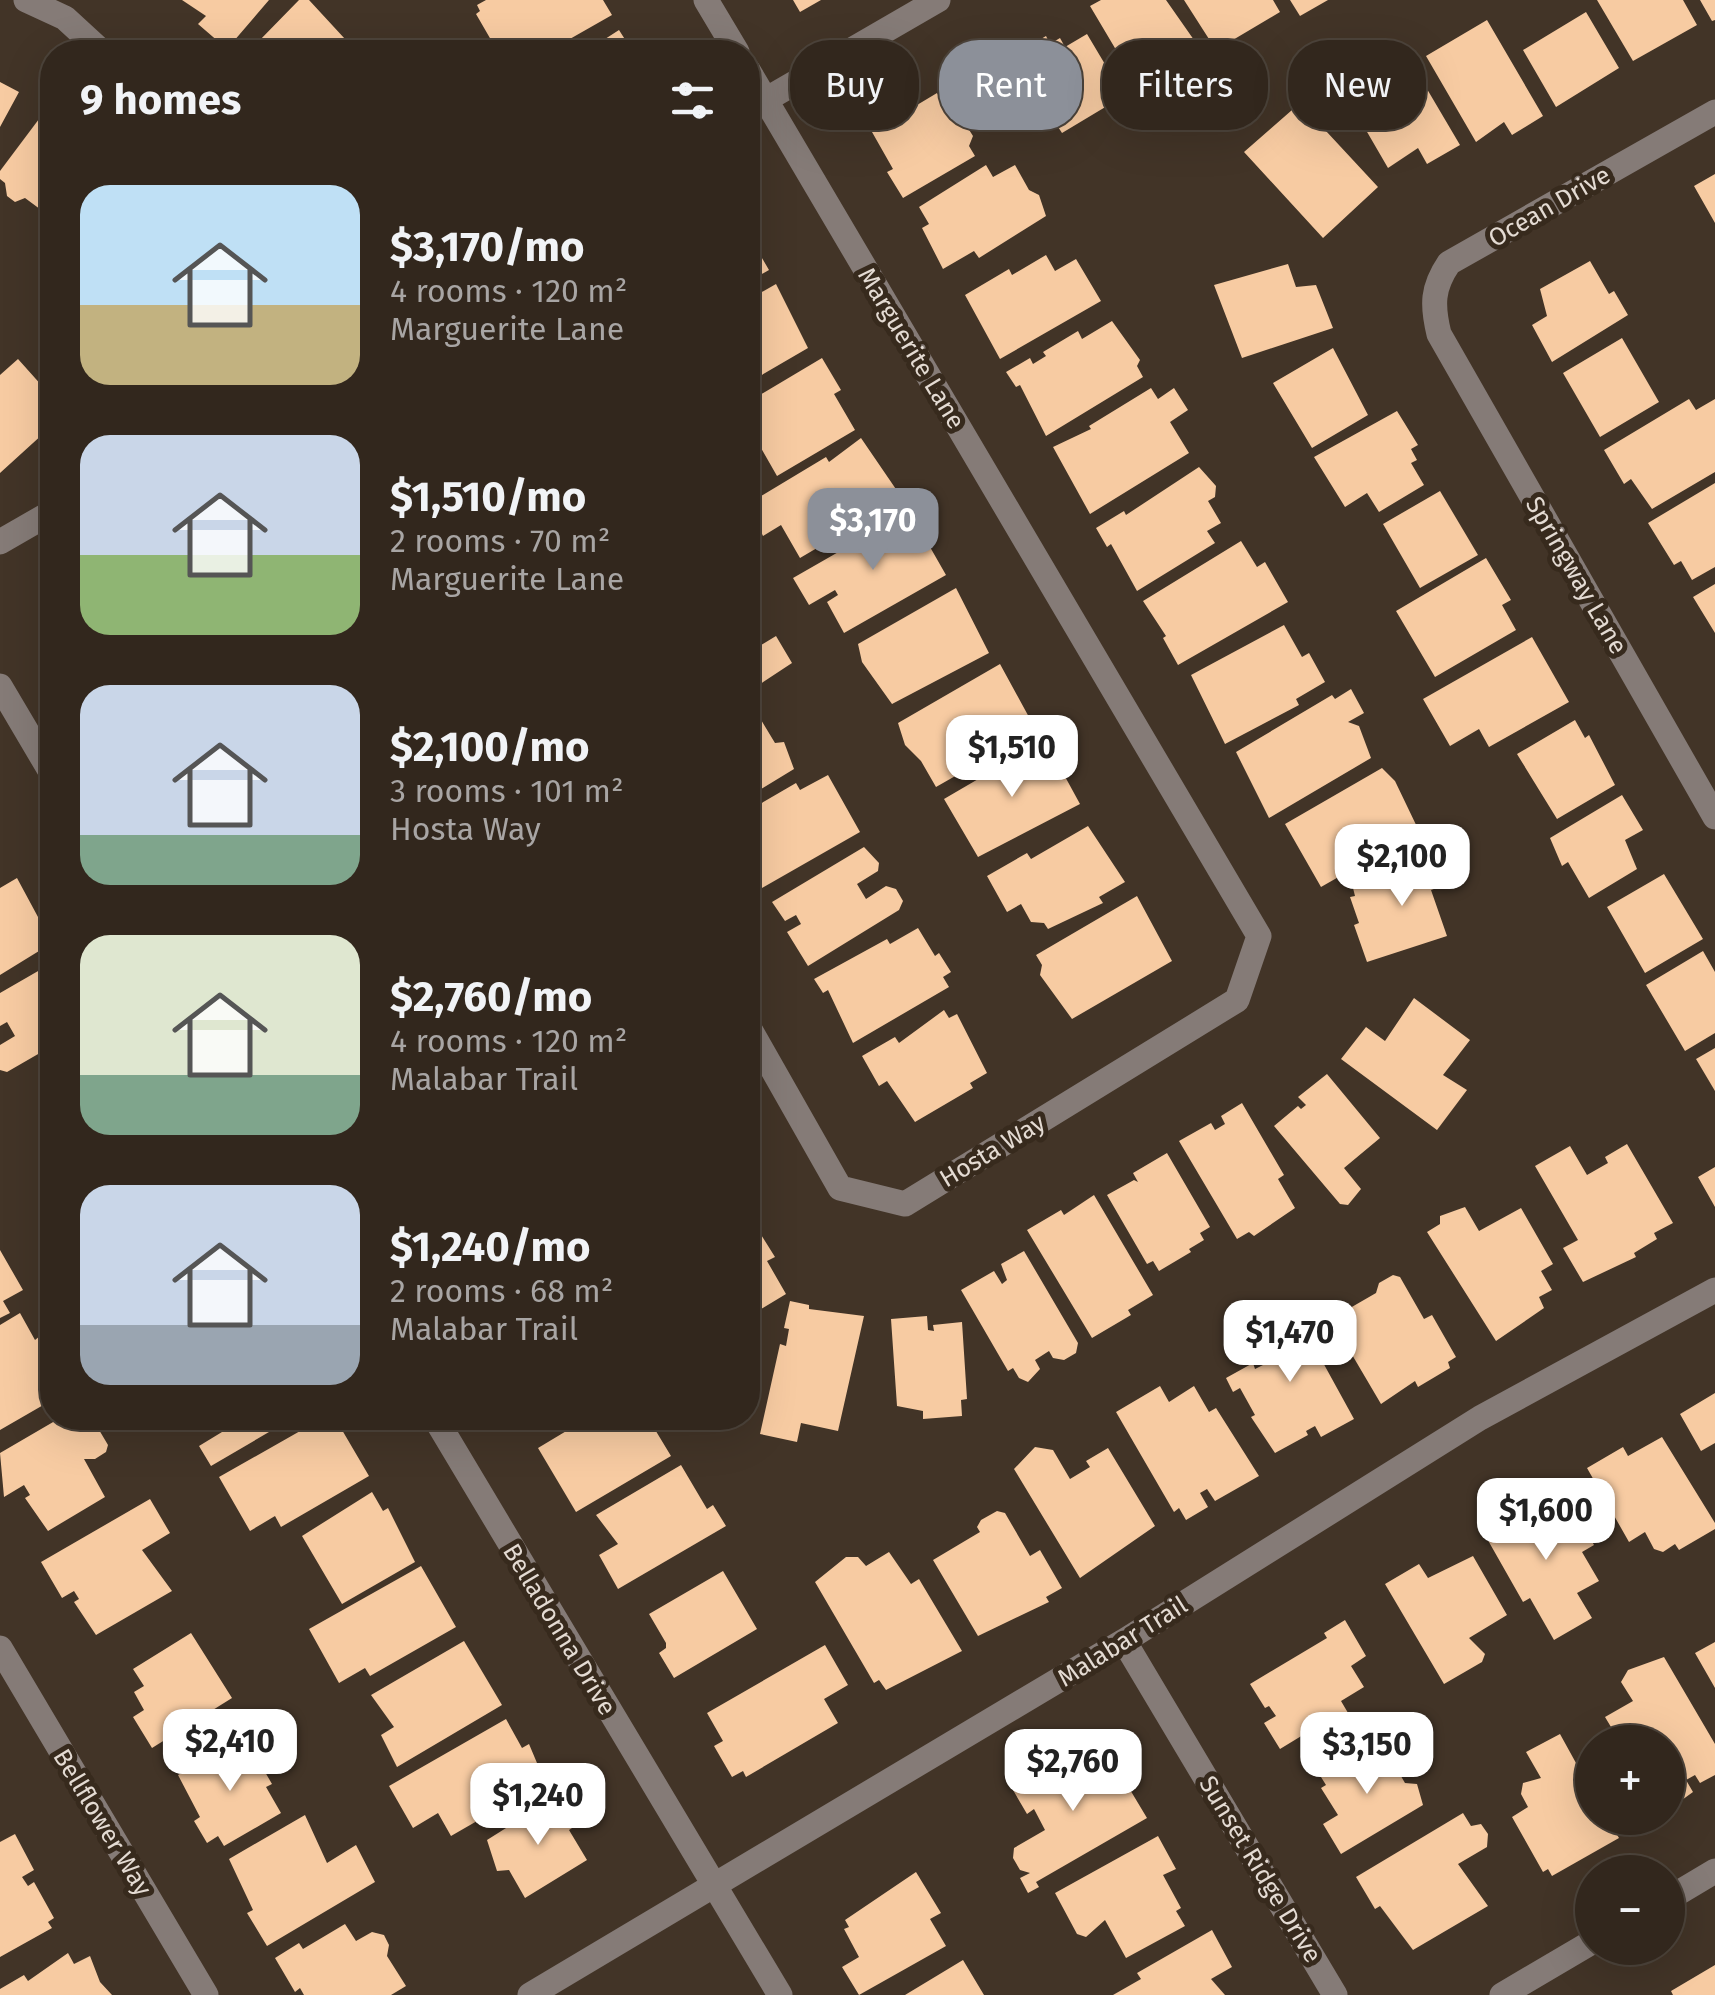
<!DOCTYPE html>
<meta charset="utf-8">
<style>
body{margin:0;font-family:"Fira Sans",sans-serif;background:#3d332a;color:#f1f3f6;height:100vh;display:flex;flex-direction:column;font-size:38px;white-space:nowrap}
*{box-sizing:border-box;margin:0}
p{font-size:32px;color:#a8a5a4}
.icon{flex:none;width:55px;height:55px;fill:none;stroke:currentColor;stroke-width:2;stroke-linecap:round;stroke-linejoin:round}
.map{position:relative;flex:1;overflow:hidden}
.sheet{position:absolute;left:40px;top:40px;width:720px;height:1390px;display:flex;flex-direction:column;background:#32271d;border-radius:40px;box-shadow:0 10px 40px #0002,0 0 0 2px #4d443b}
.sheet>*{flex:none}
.guide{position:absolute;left:790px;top:40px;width:775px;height:90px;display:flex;gap:20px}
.controls{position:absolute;left:1575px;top:1725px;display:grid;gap:20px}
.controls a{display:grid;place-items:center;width:110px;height:110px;border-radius:50%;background:#32271d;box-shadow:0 10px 40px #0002,0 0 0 2px #4d443b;font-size:50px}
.price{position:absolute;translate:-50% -85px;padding:0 22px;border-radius:20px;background:#fff;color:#222;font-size:32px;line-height:65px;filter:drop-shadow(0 2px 5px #0008)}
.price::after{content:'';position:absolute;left:50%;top:60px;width:30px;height:22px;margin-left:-15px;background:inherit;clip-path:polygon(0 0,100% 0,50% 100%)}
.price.selected{background:#8c9099;color:#fff}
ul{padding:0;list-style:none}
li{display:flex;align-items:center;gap:30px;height:250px;padding:0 40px}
li span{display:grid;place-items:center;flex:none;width:280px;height:200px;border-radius:30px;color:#555}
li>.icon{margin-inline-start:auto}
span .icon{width:120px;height:120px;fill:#fffc;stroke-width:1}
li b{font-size:42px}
h2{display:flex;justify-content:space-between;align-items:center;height:120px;padding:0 40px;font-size:42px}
.chip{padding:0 35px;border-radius:40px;background:#32271d;box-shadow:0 10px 40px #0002,0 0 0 2px #4d443b;font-size:35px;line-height:90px}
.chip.selected{background:#8c9099;color:#fff}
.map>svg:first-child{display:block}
</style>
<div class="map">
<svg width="1715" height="1995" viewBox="0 0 1715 1995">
<rect width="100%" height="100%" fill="#423427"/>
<!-- building -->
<path fill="#f7cba2" d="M 182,0 L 269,0 L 227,49 L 198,24 L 206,16 Z
M 299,0 L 309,0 L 357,52 L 267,52 L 257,43 Z
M 486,0 L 603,0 L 612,15 L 547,52 L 498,52 L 476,14 L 480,11 L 477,5 Z
M 793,0 L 821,0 L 800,12 Z
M 1101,0 L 1166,0 L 1208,60 L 1144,97 L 1090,6 Z
M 1184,0 L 1273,0 L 1280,12 L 1216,50 Z
M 1290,0 L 1328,0 L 1300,16 Z
M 1597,0 L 1683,0 L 1697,25 L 1633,61 Z
M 1700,0 L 1715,0 L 1715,20 L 1712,21 Z
M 1586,12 L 1619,68 L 1556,107 L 1523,50 Z
M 1487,20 L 1543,116 L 1512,135 L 1504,122 L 1476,142 L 1426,56 Z
M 619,30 L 633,52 L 590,52 L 588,50 Z
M 1087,34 L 1112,76 L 1100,83 L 1112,103 L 1062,133 L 1012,56 L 1046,36 L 1050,44 L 1060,38 L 1065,47 Z
M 1404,50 L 1460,145 L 1427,164 L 1418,148 L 1388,168 L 1352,106 L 1361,101 L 1351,84 L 1363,77 L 1357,67 L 1369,60 L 1373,67 Z
M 0,82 L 19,92 L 0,127 Z
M 937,93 L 955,123 L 966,125 L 973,136 L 969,146 L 975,156 L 903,198 L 887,172 L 893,169 L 872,132 Z
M 1300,103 L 1378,187 L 1323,238 L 1244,152 Z
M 45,111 L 52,117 L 52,218 L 25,198 L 15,202 L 7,196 L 5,183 L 0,179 L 0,171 Z
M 986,165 L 993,177 L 1015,165 L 1029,190 L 1039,195 L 1046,216 L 979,258 L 974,251 L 943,269 L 922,228 L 929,224 L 919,207 Z
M 1715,174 L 1715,223 L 1694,186 Z
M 748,234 L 769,270 L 748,282 Z
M 1046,255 L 1055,271 L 1076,259 L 1101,301 L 1000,359 L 965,295 L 1009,269 L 1012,275 Z
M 1590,261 L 1609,294 L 1614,291 L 1628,315 L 1552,362 L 1532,325 L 1547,316 L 1540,289 Z
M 1288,264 L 1296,287 L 1316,285 L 1333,328 L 1242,358 L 1214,285 Z
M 776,284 L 808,348 L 748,383 L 748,300 Z
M 1112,321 L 1140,360 L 1137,366 L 1143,377 L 1046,436 L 1020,385 L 1016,387 L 1006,372 L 1030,358 L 1033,364 L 1046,356 L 1043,352 L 1078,331 L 1082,339 Z
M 1622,338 L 1659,402 L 1600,437 L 1563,373 Z
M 1333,348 L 1368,415 L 1312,448 L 1273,383 Z
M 822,358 L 841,390 L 834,394 L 855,430 L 777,476 L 757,441 L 748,437 L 748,402 Z
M 18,359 L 52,397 L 52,419 L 41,429 L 44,433 L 0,473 L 0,375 Z
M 1151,388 L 1158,399 L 1174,388 L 1188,410 L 1170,422 L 1189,453 L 1090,514 L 1053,447 L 1091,429 L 1089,426 Z
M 1689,399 L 1696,410 L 1715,399 L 1715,472 L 1652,509 L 1631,479 L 1624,484 L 1604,450 Z
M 1397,411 L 1418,445 L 1411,449 L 1417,460 L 1411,463 L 1424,485 L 1379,512 L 1367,493 L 1345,507 L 1314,457 Z
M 861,438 L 902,498 L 800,558 L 781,525 L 763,536 L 748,504 L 826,457 L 829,462 Z
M 1199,467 L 1216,486 L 1215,497 L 1208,501 L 1221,523 L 1207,531 L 1215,543 L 1137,591 L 1111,544 L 1107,547 L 1096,528 L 1124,511 L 1126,515 Z
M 1715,483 L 1715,567 L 1692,580 L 1681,561 L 1674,565 L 1648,523 Z
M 1440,491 L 1478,555 L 1420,588 L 1383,524 Z
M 910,512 L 946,575 L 844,633 L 827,602 L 838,595 L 835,590 L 809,605 L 793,578 L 875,531 L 878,535 Z
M 1241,541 L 1257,567 L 1265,562 L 1288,602 L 1178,665 L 1163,638 L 1166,636 L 1143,601 Z
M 1486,558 L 1511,600 L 1502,605 L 1516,630 L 1435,677 L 1396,611 Z
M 1715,584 L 1715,633 L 1693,597 Z
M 956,588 L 989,653 L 892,704 L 862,662 L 858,644 Z
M 1284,625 L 1302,657 L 1309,653 L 1325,682 L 1296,699 L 1299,705 L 1225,744 L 1191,675 Z
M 748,628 L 758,647 L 776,636 L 792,663 L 748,692 Z
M 1532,637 L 1569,702 L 1489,747 L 1479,729 L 1450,746 L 1423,699 Z
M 1000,664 L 1036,730 L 936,787 L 921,761 L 905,745 L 898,723 Z
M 1351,689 L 1364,713 L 1348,722 L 1359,726 L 1371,758 L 1269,818 L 1236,752 L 1332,695 L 1335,699 Z
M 755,710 L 775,743 L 784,742 L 794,769 L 748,797 L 748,715 Z
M 1575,720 L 1585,738 L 1589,735 L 1615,785 L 1557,819 L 1517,754 Z
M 1045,740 L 1080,804 L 978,857 L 944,799 Z
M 1382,768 L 1395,781 L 1419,831 L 1321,887 L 1285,824 Z
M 828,775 L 860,832 L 762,888 L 749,866 L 754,863 L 748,853 L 748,808 L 751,814 L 762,808 L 760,804 L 796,783 L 800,790 Z
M 1622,795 L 1643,830 L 1625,840 L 1637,869 L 1589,898 L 1568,862 L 1562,866 L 1550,838 Z
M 1088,826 L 1125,882 L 1099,897 L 1103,903 L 1048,929 L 1044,923 L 1031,922 L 1021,904 L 1007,912 L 987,876 L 1027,853 L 1031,859 Z
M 864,847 L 879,863 L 878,871 L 857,884 L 866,899 L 886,886 L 896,889 L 903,901 L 899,910 L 808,966 L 787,932 L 801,924 L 796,915 L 785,921 L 772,902 Z
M 1444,857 L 1455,861 L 1458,874 L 1456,881 L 1431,890 L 1447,936 L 1367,962 L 1354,925 L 1359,923 L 1350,897 L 1355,896 L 1353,888 Z
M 1664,874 L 1703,939 L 1645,973 L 1607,907 Z
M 17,878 L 52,943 L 0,975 L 0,888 Z
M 1137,896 L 1172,961 L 1072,1019 L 1040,975 L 1042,965 L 1036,955 Z
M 918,928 L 935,956 L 939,953 L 951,972 L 943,977 L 949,987 L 853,1043 L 828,990 L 823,993 L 814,979 L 887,939 L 890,944 Z
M 1703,951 L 1715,972 L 1715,1033 L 1685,1051 L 1646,985 Z
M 52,963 L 52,1046 L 7,1072 L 0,1070 L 0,1045 L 15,1036 L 7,1022 L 0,1026 L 0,993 Z
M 1414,998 L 1470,1040 L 1443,1075 L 1467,1090 L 1437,1130 L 1341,1059 L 1366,1027 L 1385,1041 Z
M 944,1010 L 949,1018 L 957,1014 L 987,1073 L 970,1083 L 973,1088 L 915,1122 L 887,1081 L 879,1086 L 862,1056 L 895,1037 L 899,1043 Z
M 1715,1048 L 1715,1091 L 1696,1059 Z
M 52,1068 L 52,1109 L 45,1096 L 48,1084 L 42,1074 Z
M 1327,1074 L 1380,1138 L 1344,1168 L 1361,1189 L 1348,1205 L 1340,1204 L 1274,1126 L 1298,1106 L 1301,1109 L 1306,1105 L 1298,1097 Z
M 1242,1103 L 1284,1175 L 1278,1179 L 1295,1208 L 1254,1236 L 1249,1232 L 1237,1239 L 1179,1141 L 1211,1123 L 1215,1130 L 1225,1124 L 1221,1116 Z
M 1627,1144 L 1673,1223 L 1654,1233 L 1657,1239 L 1634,1253 L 1636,1257 L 1583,1282 L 1563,1248 L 1578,1240 L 1535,1166 L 1570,1146 L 1587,1175 L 1608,1163 L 1605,1157 Z
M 1167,1153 L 1210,1227 L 1200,1233 L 1204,1240 L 1189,1249 L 1191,1252 L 1159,1271 L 1153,1261 L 1147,1264 L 1107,1195 L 1134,1180 L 1138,1182 L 1133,1173 Z
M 1715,1167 L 1715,1207 L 1698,1177 Z
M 1094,1195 L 1153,1295 L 1128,1310 L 1131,1315 L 1092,1338 L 1027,1230 L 1061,1210 L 1064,1215 Z
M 1465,1207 L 1479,1231 L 1521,1208 L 1553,1264 L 1541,1271 L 1552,1290 L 1539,1297 L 1544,1308 L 1496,1341 L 1427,1232 L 1440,1224 L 1440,1216 Z
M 755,1225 L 775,1257 L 767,1261 L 786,1294 L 748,1317 L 748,1229 Z
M 0,1250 L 23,1290 L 3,1301 L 10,1313 L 0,1318 Z
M 1024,1251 L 1078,1343 L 1076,1353 L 1064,1360 L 1053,1358 L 1049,1351 L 1035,1360 L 1040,1369 L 1028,1382 L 1019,1378 L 1013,1368 L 1008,1371 L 961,1290 L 994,1271 L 1002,1284 L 1007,1280 L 1001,1264 Z
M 1393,1275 L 1400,1277 L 1424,1319 L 1432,1315 L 1456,1357 L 1448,1362 L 1450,1368 L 1418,1387 L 1415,1381 L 1381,1404 L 1331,1319 L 1376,1293 L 1379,1283 Z
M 790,1301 L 809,1305 L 809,1309 L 864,1316 L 838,1431 L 801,1423 L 797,1442 L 760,1434 L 780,1344 L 786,1346 L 789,1329 L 784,1328 Z
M 1293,1308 L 1354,1419 L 1321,1437 L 1315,1426 L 1306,1431 L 1308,1435 L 1275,1453 L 1251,1417 L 1255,1415 L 1240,1388 L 1233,1392 L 1226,1378 L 1253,1363 L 1255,1369 L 1273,1360 L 1254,1333 L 1255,1324 L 1264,1315 L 1277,1317 Z
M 20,1313 L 35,1340 L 40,1336 L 52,1357 L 52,1400 L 0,1430 L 0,1325 Z
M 927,1316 L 928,1330 L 934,1331 L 933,1325 L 962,1322 L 967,1399 L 961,1400 L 962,1416 L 923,1419 L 923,1411 L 897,1406 L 891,1319 Z
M 1160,1386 L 1169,1402 L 1194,1386 L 1209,1412 L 1216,1408 L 1259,1476 L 1215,1501 L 1207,1489 L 1200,1493 L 1208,1507 L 1186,1520 L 1179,1508 L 1174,1512 L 1116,1412 Z
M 1715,1393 L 1715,1443 L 1701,1451 L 1680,1414 Z
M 60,1418 L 92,1418 L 108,1445 L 106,1452 L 95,1459 L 84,1459 L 105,1497 L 48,1531 L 25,1498 L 30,1495 L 24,1485 L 4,1497 L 0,1453 Z
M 213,1418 L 293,1418 L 211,1466 L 199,1446 L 222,1432 Z
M 323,1418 L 335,1418 L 369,1476 L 281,1527 L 275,1516 L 250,1531 L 219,1477 Z
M 523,1418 L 557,1418 L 532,1432 Z
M 588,1418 L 648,1418 L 671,1456 L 576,1512 L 538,1448 Z
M 1662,1437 L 1715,1523 L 1715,1529 L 1679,1550 L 1675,1544 L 1663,1552 L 1654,1549 L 1645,1532 L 1629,1542 L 1587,1468 L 1623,1447 L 1628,1456 Z
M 1035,1447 L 1053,1450 L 1070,1479 L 1090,1467 L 1086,1461 L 1108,1448 L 1155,1526 L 1080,1578 L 1014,1469 Z
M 681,1465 L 707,1509 L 713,1505 L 726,1526 L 618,1589 L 599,1555 L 618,1544 L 596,1515 Z
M 372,1492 L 383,1511 L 388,1508 L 415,1562 L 342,1604 L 302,1536 Z
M 150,1499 L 170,1533 L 142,1550 L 172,1591 L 96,1635 L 74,1602 L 79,1599 L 74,1591 L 62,1598 L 41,1562 Z
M 1554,1502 L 1570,1518 L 1577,1514 L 1594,1545 L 1582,1552 L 1599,1581 L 1577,1593 L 1592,1618 L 1554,1640 L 1530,1598 L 1523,1602 L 1481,1528 L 1514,1509 L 1521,1521 Z
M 997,1511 L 1005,1513 L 1030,1556 L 1040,1550 L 1062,1588 L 1046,1597 L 1049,1602 L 978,1636 L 933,1560 L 980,1532 L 977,1527 L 981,1520 Z
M 889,1552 L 911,1584 L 919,1579 L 962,1651 L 886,1690 L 879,1680 L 874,1683 L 815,1582 L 846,1557 L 858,1557 L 866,1566 Z
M 1473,1556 L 1507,1615 L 1469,1638 L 1485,1654 L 1482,1662 L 1444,1684 L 1385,1584 L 1419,1564 L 1428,1578 Z
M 421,1566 L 456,1627 L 370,1676 L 365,1668 L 339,1683 L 309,1629 Z
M 723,1571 L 757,1629 L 674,1678 L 659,1653 L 666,1648 L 666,1643 L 649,1614 Z
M 1345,1620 L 1366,1656 L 1351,1666 L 1364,1687 L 1341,1701 L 1351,1718 L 1309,1744 L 1303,1735 L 1280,1749 L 1264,1723 L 1276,1716 L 1269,1706 L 1265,1708 L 1250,1684 L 1327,1638 L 1324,1633 Z
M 191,1633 L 232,1698 L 152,1748 L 133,1717 L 144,1710 L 134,1692 L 144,1686 L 133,1669 Z
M 464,1641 L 502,1705 L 397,1767 L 381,1735 L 394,1727 L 371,1695 Z
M 1715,1642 L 1715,1688 L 1695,1653 Z
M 825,1645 L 848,1685 L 824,1699 L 838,1723 L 746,1777 L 743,1771 L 732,1777 L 714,1746 L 723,1741 L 707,1713 Z
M 1664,1657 L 1715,1744 L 1715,1775 L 1700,1783 L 1695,1775 L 1686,1780 L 1693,1792 L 1668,1810 L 1668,1742 L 1620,1742 L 1605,1717 L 1633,1701 L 1621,1682 L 1628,1670 Z
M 506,1719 L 522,1748 L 529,1744 L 545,1782 L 451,1836 L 438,1813 L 413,1828 L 389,1786 Z
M 1560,1734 L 1592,1792 L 1592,1818 L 1607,1818 L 1619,1838 L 1552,1876 L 1548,1869 L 1543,1872 L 1512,1817 L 1528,1807 L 1521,1794 L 1523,1783 L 1541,1778 L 1526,1752 Z
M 238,1741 L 247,1757 L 254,1753 L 272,1784 L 266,1787 L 281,1813 L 224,1846 L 218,1836 L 207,1843 L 194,1821 L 200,1817 L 178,1775 Z
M 1381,1742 L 1405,1783 L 1417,1784 L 1423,1805 L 1341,1854 L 1323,1824 L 1338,1815 L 1321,1788 L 1326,1785 L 1321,1777 Z
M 1095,1743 L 1116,1781 L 1110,1785 L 1113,1791 L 1126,1783 L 1147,1818 L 1036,1882 L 1039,1887 L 1028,1893 L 1020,1878 L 1030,1873 L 1020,1870 L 1013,1858 L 1014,1848 L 1045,1830 L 1034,1809 L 1027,1814 L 1013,1790 Z
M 557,1796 L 575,1826 L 569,1830 L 587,1860 L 525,1898 L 509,1870 L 497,1871 L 487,1840 Z
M 1463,1813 L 1471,1826 L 1481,1824 L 1488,1834 L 1487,1847 L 1458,1864 L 1488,1906 L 1413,1950 L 1380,1906 L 1375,1909 L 1356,1877 Z
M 305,1815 L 327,1863 L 356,1845 L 375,1882 L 267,1946 L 247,1913 L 253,1910 L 229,1859 Z
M 15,1834 L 34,1870 L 22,1877 L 28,1886 L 34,1882 L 54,1918 L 48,1922 L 52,1928 L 0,1957 L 0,1842 Z
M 1158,1836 L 1176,1869 L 1163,1875 L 1181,1908 L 1176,1911 L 1185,1926 L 1126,1958 L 1105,1920 L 1086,1937 L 1077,1934 L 1055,1893 Z
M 916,1872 L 941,1913 L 930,1919 L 946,1946 L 859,1995 L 842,1967 L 859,1957 L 844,1929 L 849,1927 L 845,1920 Z
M 345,1924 L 356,1941 L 372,1932 L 384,1935 L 389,1945 L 387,1956 L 406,1986 L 391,1995 L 304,1995 L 300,1988 L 295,1992 L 275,1958 L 299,1943 L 303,1949 Z
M 1212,1930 L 1232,1967 L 1211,1979 L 1225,1995 L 1113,1995 L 1141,1979 L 1137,1973 Z
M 68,1953 L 74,1964 L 90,1956 L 100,1982 L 112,1995 L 0,1995 L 0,1989 L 24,1975 L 28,1981 Z
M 963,1960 L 984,1995 L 905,1995 Z
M 1715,1965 L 1715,1995 L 1673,1995 L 1671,1991 Z"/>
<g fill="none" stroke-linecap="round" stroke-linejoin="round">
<!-- minor -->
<path stroke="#857b77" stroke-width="25" d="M 26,0 L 65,18 L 102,52
M 706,0 L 737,52
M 748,70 L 1259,936 L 1237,1000 L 905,1204 L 840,1188 L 748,1026
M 748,110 L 938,0
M 1715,112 L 1449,263 C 1432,288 1432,305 1439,334 L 1715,817
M 0,542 L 52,512
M 0,686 L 52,774
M 435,1418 L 780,1995
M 1124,1641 L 1335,1995
M 0,1648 L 206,1995
M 1668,1899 L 1715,1871
M 530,1995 L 1124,1641 L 1480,1418 L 1715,1290
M 1502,1995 L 1592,1942"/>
</g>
<g text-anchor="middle" stroke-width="10" stroke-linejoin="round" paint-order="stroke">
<!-- street labels -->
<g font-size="25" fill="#e4dbd3" stroke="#372a1d">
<text transform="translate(1549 206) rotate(-30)" y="9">Ocean Drive</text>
<text transform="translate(912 348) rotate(59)" y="9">Marguerite Lane</text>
<text transform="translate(1577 575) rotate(60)" y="9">Springway Lane</text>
<text transform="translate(992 1150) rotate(-31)" y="9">Hosta Way</text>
<text transform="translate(560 1629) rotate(59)" y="9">Belladonna Drive</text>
<text transform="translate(1122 1641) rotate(-32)" y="9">Malabar Trail</text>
<text transform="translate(103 1822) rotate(59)" y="9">Bellflower Way</text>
<text transform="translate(1261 1869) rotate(59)" y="9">Sunset Ridge Drive</text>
</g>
</g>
</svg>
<div class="controls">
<a>+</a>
<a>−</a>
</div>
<b class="price selected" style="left:873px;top:573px">$3,170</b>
<b class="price" style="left:1012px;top:800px">$1,510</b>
<b class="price" style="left:1402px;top:909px">$2,100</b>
<b class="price" style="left:1290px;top:1385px">$1,470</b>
<b class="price" style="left:1546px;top:1563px">$1,600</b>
<b class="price" style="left:230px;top:1794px">$2,410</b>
<b class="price" style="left:1367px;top:1797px">$3,150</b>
<b class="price" style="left:1073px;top:1814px">$2,760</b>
<b class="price" style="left:538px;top:1848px">$1,240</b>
<div class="guide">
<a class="chip">Buy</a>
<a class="chip selected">Rent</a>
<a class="chip">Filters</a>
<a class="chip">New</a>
</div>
<section class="sheet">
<h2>9 homes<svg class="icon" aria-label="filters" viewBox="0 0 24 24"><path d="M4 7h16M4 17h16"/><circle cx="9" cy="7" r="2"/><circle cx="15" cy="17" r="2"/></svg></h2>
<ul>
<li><span style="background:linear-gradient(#bfe0f5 60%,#c2b280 0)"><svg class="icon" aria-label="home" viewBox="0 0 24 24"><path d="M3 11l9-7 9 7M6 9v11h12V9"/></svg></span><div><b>$3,170/mo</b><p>4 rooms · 120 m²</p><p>Marguerite Lane</p></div></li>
<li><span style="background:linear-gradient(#c9d6e8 60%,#8fb573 0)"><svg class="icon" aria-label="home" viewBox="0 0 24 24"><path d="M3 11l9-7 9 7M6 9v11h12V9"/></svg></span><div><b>$1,510/mo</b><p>2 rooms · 70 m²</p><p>Marguerite Lane</p></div></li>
<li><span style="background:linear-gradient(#c9d6e8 75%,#7fa58c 0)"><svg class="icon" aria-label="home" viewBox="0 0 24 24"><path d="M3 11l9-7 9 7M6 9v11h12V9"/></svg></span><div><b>$2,100/mo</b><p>3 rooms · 101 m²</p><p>Hosta Way</p></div></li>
<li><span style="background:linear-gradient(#dfe7d0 70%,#7fa58c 0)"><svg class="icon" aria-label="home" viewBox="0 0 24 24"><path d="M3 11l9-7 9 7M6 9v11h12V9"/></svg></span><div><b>$2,760/mo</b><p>4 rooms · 120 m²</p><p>Malabar Trail</p></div></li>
<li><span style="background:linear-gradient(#c9d6e8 70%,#9aa5b1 0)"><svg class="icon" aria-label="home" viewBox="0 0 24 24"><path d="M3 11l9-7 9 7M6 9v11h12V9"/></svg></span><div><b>$1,240/mo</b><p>2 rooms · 68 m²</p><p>Malabar Trail</p></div></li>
</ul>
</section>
</div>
